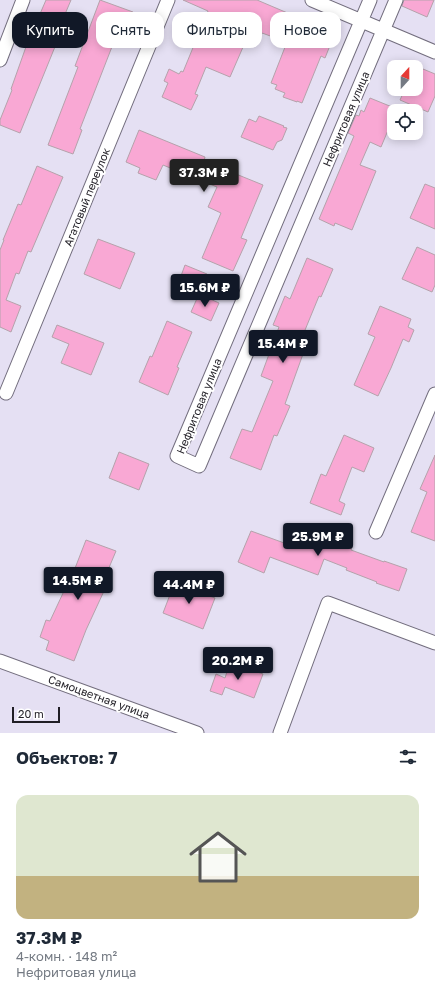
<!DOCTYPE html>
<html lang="ru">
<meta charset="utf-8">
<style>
body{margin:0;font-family:"Golos Text",sans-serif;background:#f2f2f3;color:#1f2937;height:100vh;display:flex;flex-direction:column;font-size:15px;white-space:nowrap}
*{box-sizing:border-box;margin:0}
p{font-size:13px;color:#747a83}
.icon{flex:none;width:22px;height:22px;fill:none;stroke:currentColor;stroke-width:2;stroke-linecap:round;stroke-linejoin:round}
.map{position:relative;height:733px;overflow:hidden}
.details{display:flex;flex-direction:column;background:#fff;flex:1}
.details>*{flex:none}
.guide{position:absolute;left:12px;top:12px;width:411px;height:36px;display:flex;gap:8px}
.needle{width:26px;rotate:21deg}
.buttons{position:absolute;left:387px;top:60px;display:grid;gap:8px}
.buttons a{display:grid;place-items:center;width:36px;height:36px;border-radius:8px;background:#fff;box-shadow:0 2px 10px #0003;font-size:20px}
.scale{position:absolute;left:12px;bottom:10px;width:48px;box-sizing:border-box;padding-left:4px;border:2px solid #201e25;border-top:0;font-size:11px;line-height:14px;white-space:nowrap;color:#201e25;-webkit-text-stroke:3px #fff;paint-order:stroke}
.price{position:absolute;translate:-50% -34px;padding:0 9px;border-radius:4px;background:#111827;color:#fff;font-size:13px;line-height:26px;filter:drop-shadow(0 1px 2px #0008)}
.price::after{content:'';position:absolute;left:50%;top:24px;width:12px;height:9px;margin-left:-6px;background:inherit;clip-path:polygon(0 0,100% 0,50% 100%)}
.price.on{background:#222;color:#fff}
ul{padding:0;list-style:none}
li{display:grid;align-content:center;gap:8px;height:212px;padding:0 16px}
li span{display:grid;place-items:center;height:124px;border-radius:12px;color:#555}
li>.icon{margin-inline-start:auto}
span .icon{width:72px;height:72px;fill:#fffc;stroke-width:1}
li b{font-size:17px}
h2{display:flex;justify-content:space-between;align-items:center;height:48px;padding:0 16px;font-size:17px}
.chip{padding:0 14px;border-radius:12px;background:#fff;box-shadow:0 2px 10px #0003;font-size:14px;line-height:36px}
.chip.on{background:#111827;color:#fff}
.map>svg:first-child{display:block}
</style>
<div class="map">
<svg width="435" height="733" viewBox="0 0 435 733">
<rect width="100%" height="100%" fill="#e5e0f3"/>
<!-- building -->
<path fill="#f9a8d4" stroke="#b5a2ab" d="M 46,0 L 71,0 L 60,26 L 63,27 L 20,133 L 0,125 L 0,120 L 12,90 L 11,89 L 27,44 Z
M 100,0 L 133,12 L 122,42 L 115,39 L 80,129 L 82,130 L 73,154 L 48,145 L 78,67 L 75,66 Z
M 183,0 L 257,0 L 297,17 L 294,23 L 333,38 L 325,58 L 321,56 L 302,103 L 297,101 L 297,102 L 283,97 L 285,93 L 275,89 L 277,85 L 271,83 L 287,42 L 262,33 L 261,35 L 250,31 L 230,77 L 206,67 L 195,94 L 198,95 L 191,110 L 162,97 L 168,83 L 164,81 L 169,69 L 179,74 L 181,71 L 183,72 L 208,11 Z
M 404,0 L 434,0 L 427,17 L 402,6 Z
M 423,69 L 435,74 L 435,96 L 428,112 L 400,100 L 405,89 L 416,89 L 416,87 Z
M 370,98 L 397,109 L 396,111 L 394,111 L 394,116 L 381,147 L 370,142 L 360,165 L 376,171 L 352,230 L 335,223 L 334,226 L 319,219 L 354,136 L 348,133 L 356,115 L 359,116 L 361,110 L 364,112 Z
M 259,116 L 284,126 L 283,127 L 287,128 L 282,140 L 277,142 L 273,150 L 241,137 L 249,119 L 256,122 Z
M 139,130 L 205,157 L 204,161 L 263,185 L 241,238 L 247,240 L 233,271 L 202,258 L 221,213 L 208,207 L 217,187 L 163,165 L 156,180 L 138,173 L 140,168 L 126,162 Z
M 37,166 L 63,177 L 31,252 L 28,251 L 19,274 L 16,273 L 6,300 L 21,306 L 11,332 L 0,327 L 0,250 L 4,240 L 3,240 L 18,204 L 21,205 Z
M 425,184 L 435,188 L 435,229 L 410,218 Z
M 98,239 L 135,253 L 120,289 L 84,274 Z
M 417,247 L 435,255 L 435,285 L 432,292 L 402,279 Z
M 307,258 L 333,269 L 321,297 L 319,296 L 296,352 L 303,354 L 285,404 L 290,406 L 277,436 L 274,435 L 261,470 L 230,458 L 242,429 L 252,432 L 273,381 L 261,376 L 279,327 L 273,325 L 285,296 L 290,299 Z
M 185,265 L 207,274 L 199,293 L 178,284 Z
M 199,294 L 219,303 L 211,321 L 191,312 Z
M 380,306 L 411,319 L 408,327 L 414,330 L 409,342 L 403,339 L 391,368 L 378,396 L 354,385 L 375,337 L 368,334 Z
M 167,321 L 192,332 L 177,367 L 179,368 L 168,395 L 139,382 L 150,356 L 152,357 Z
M 57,325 L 104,343 L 91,375 L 61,363 L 69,344 L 52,337 Z
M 344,435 L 374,448 L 364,472 L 352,467 L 339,501 L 345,504 L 341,515 L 310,503 L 321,474 L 326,476 Z
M 119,452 L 149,464 L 139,490 L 109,478 Z
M 435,455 L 435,541 L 411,532 L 427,492 L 420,489 Z
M 300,527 L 352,547 L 351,550 L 384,562 L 384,561 L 407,569 L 399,591 L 376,583 L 377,582 L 346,570 L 347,568 L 324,559 L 318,575 L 270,557 L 264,573 L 238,562 L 251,531 L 287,544 L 290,535 L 296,537 Z
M 86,540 L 116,551 L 100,589 L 104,591 L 86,630 L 74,661 L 46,650 L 49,641 L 40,637 L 46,620 L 50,621 L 64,591 L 55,587 L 62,571 L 72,576 Z
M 176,579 L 192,586 L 191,589 L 215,598 L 203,629 L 163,613 Z
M 230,662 L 263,674 L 254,698 L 225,687 L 222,695 L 210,691 L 216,674 L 225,678 Z"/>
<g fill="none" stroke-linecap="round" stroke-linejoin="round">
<!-- minor casing -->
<g stroke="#736e7e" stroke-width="15">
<path id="minor" d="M 312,0 L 435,52
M 370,0 L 177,456 L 199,466 L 396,0
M 0,60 L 23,0
M 6,393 L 168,0
M 376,532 L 435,394
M 0,661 L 197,733
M 280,733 L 328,603 L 435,643"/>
</g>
<!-- minor -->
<use href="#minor" stroke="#fff" stroke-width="13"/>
</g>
<g text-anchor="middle" stroke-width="4" stroke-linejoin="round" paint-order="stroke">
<!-- street labels -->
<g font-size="11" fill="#201e25" stroke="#fff">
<text transform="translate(346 119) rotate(-67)" y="4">Нефритовая улица</text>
<text transform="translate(87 197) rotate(-68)" y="4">Агатовый переулок</text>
<text transform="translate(199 406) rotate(-68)" y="4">Нефритовая улица</text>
<text transform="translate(99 697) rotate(20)" y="4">Самоцветная улица</text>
</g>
</g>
</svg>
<div class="buttons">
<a><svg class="needle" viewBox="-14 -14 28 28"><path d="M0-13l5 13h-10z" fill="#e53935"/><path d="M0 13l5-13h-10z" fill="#747a83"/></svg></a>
<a><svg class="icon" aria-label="locate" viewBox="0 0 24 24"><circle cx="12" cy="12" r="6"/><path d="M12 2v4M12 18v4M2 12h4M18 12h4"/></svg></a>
</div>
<div class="scale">20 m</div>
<b class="price on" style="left:204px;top:193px">37.3M ₽</b>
<b class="price" style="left:205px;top:308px">15.6M ₽</b>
<b class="price" style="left:283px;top:364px">15.4M ₽</b>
<b class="price" style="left:318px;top:557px">25.9M ₽</b>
<b class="price" style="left:78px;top:601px">14.5M ₽</b>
<b class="price" style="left:189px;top:605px">44.4M ₽</b>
<b class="price" style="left:238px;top:681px">20.2M ₽</b>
<div class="guide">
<a class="chip on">Купить</a>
<a class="chip">Снять</a>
<a class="chip">Фильтры</a>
<a class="chip">Новое</a>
</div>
</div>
<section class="details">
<h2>Объектов: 7<svg class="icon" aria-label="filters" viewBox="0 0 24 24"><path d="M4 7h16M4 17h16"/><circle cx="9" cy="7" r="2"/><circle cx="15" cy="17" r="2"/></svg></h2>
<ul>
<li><span style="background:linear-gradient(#dfe7d0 65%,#c2b280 0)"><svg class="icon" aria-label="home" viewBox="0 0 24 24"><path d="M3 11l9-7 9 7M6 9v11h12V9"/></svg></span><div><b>37.3M ₽</b><p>4-комн. · 148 m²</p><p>Нефритовая улица</p></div></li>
</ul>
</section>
